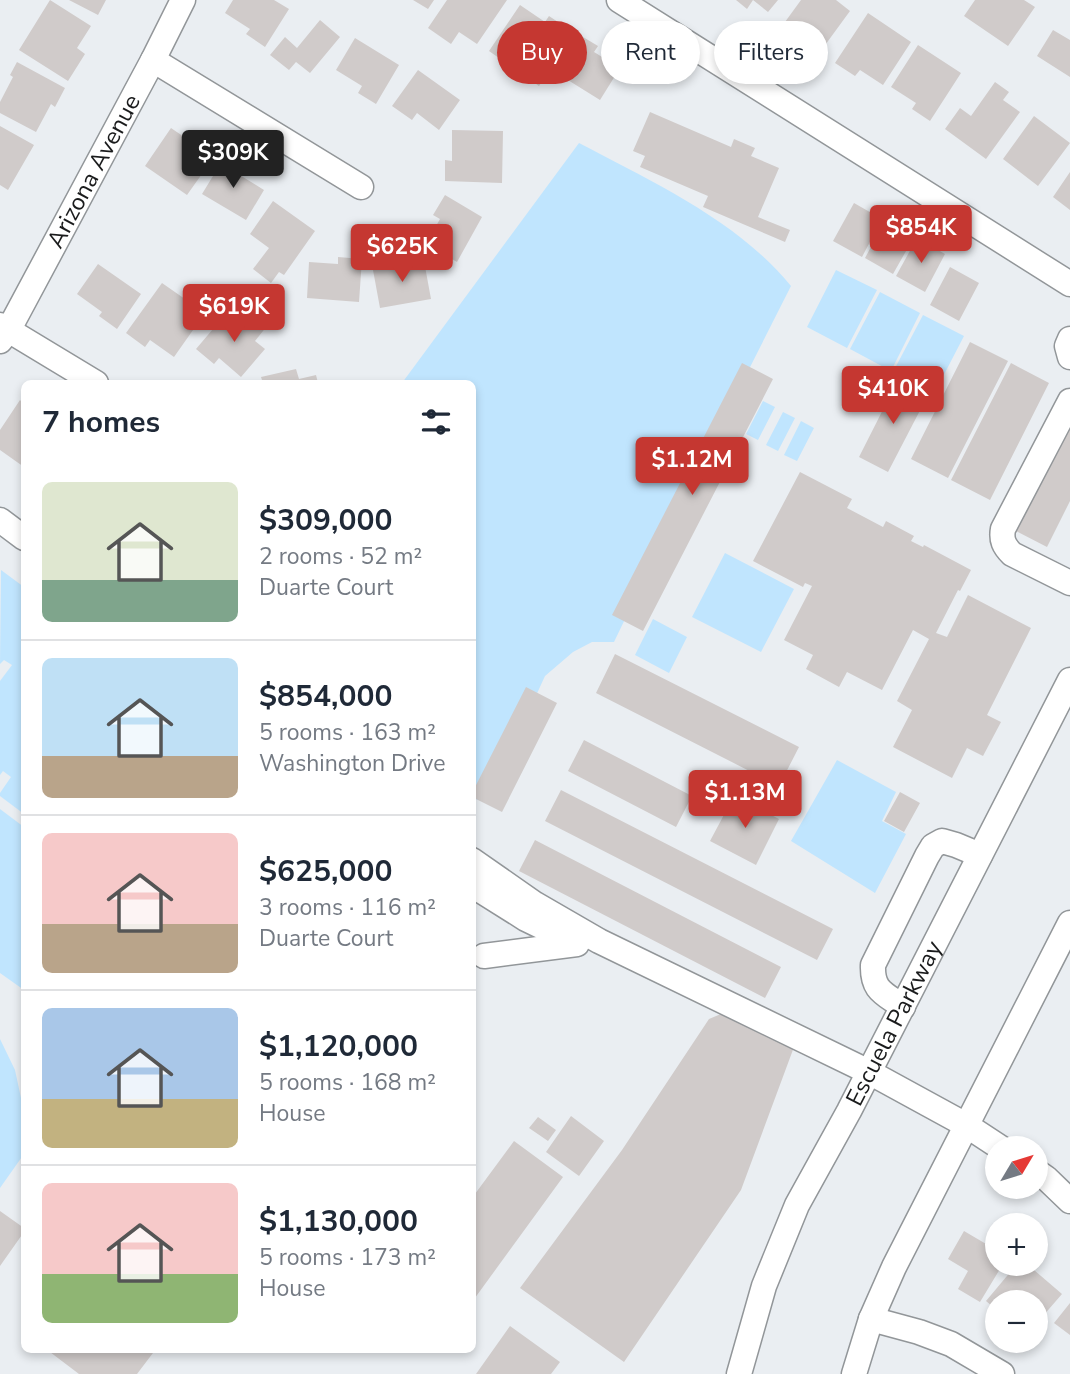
<!DOCTYPE html>
<meta charset="utf-8">
<style>
body{margin:0;font-family:"Nunito Sans",sans-serif;background:#f2f2f3;color:#1f2937;height:100vh;display:flex;flex-direction:column;font-size:26px;white-space:nowrap}
*{box-sizing:border-box;margin:0}
p{font-size:23px;color:#747a83}
.icon{flex:none;width:38px;height:38px;fill:none;stroke:currentColor;stroke-width:2;stroke-linecap:round;stroke-linejoin:round}
.map{position:relative;flex:1;overflow:hidden}
.details{position:absolute;left:21px;top:380px;width:455px;height:973px;display:flex;flex-direction:column;background:#fff;border-radius:10px;box-shadow:0 4px 10px #0003}
.details>*{flex:none}
.guide{position:absolute;left:497px;top:21px;width:467px;height:63px;display:flex;gap:14px}
.needle{width:46px;rotate:52deg}
.controls{position:absolute;left:985px;top:1136px;display:grid;gap:14px}
.controls a{display:grid;place-items:center;width:63px;height:63px;border-radius:50%;background:#fff;box-shadow:0 4px 10px #0003;font-size:35px}
.price{position:absolute;translate:-50% -60px;padding:0 16px;border-radius:7px;background:#c53731;color:#fff;font-size:23px;line-height:46px;filter:drop-shadow(0 2px 4px #0008)}
.price::after{content:'';position:absolute;left:50%;top:42px;width:21px;height:16px;margin-left:-10px;background:inherit;clip-path:polygon(0 0,100% 0,50% 100%)}
.price.selected{background:#222;color:#fff}
ul{padding:0;list-style:none}
li{display:flex;align-items:center;gap:21px;height:175px;padding:0 21px}
li+li{border-top:2px solid #e0e1e3}
li span{display:grid;place-items:center;flex:none;width:196px;height:140px;border-radius:10px;color:#555}
li>.icon{margin-inline-start:auto}
span .icon{width:84px;height:84px;fill:#fffc;stroke-width:1}
li b{font-size:30px}
h2{display:flex;justify-content:space-between;align-items:center;height:84px;padding:0 21px;font-size:30px}
.tag{padding:0 24px;border-radius:32px;background:#fff;box-shadow:0 4px 10px #0003;font-size:24px;line-height:63px}
.tag.selected{background:#c53731;color:#fff}
.map>svg:first-child{display:block}
</style>
<div class="map">
<svg width="1070" height="1374" viewBox="0 0 1070 1374">
<rect width="100%" height="100%" fill="#eaeef2"/>
<!-- green -->
<path fill="#c0e5fe" d="M 579,143 C 653,182 738,221 791,286 L 701,464 L 674,451 L 665,469 L 691,482 L 614,642 L 592,642 L 573,652 L 545,676 L 489,798 L 473,800 L 472,383 L 402,383 Z
M 836,270 L 877,290 L 847,348 L 807,327 Z
M 880,292 L 920,313 L 891,371 L 850,349 Z
M 923,315 L 964,336 L 934,394 L 893,372 Z
M 763,401 L 775,407 L 758,440 L 746,434 Z
M 783,412 L 795,418 L 778,451 L 766,445 Z
M 801,421 L 814,428 L 797,461 L 784,455 Z
M 725,553 L 794,589 L 761,652 L 692,617 Z
M 1,570 L 24,587 L 24,814 L 0,796 L 0,793 L 11,777 L 3,771 L 0,775 L 0,681 L 12,665 L 4,660 L 0,664 Z
M 653,619 L 687,637 L 669,673 L 635,655 Z
M 837,760 L 896,792 L 882,821 L 906,834 L 875,893 L 791,841 Z
M 0,809 L 24,827 L 24,990 L 0,973 Z
M 0,1039 L 15,1070 L 21,1098 L 24,1101 L 24,1154 L 0,1188 Z"/>
<!-- building -->
<path fill="#d0cbca" d="M 50,0 L 91,26 L 77,48 L 85,54 L 68,81 L 19,50 Z
M 69,0 L 106,0 L 98,15 Z
M 233,0 L 274,0 L 289,9 L 265,47 L 246,34 L 250,29 L 225,13 Z
M 413,0 L 434,0 L 428,9 Z
M 447,0 L 507,0 L 477,44 L 459,32 L 451,44 L 428,28 Z
M 736,0 L 778,0 L 768,12 L 753,0 L 747,9 Z
M 801,0 L 836,0 L 850,11 L 820,52 L 804,41 L 806,38 L 785,22 Z
M 975,0 L 1024,0 L 1035,7 L 1008,46 L 964,16 Z
M 520,5 L 545,22 L 549,16 L 567,28 L 554,48 L 561,53 L 539,86 L 489,51 Z
M 868,13 L 911,42 L 883,85 L 860,70 L 855,76 L 835,63 Z
M 320,20 L 340,37 L 310,73 L 296,62 L 289,70 L 270,55 L 285,37 L 297,48 Z
M 1053,30 L 1070,40 L 1070,77 L 1037,56 Z
M 578,34 L 598,46 L 594,52 L 620,68 L 600,100 L 555,72 Z
M 355,38 L 399,65 L 376,104 L 358,93 L 362,86 L 336,70 Z
M 918,45 L 961,73 L 930,121 L 912,109 L 916,103 L 891,87 Z
M 17,62 L 65,88 L 55,107 L 51,104 L 36,132 L 0,113 L 0,102 L 13,77 L 10,75 Z
M 418,70 L 460,100 L 439,130 L 417,113 L 412,120 L 392,106 Z
M 995,82 L 1009,92 L 1003,100 L 1020,112 L 986,159 L 945,129 L 960,108 L 971,116 Z
M 650,112 L 731,147 L 734,139 L 755,148 L 751,156 L 779,168 L 758,217 L 790,230 L 785,242 L 703,207 L 708,196 L 640,167 L 645,156 L 633,151 Z
M 1034,116 L 1070,143 L 1038,186 L 1003,159 Z
M 0,126 L 34,145 L 8,190 L 0,185 Z
M 171,128 L 193,143 L 199,136 L 219,150 L 187,195 L 145,166 Z
M 452,130 L 503,131 L 502,183 L 445,181 L 445,160 L 452,161 Z
M 224,158 L 242,168 L 238,174 L 264,190 L 246,220 L 202,194 Z
M 1070,172 L 1070,210 L 1053,197 Z
M 445,195 L 482,217 L 457,262 L 426,244 L 440,219 L 433,215 Z
M 273,201 L 315,231 L 284,275 L 279,272 L 271,283 L 253,269 L 269,248 L 250,234 Z
M 854,203 L 882,219 L 862,257 L 833,241 Z
M 885,221 L 914,237 L 893,274 L 865,258 Z
M 917,238 L 945,254 L 925,292 L 896,276 Z
M 338,257 L 362,259 L 359,302 L 307,298 L 309,262 L 338,264 Z
M 424,261 L 431,299 L 380,308 L 373,270 Z
M 98,264 L 141,294 L 117,329 L 99,316 L 102,312 L 77,294 Z
M 950,267 L 979,283 L 959,321 L 930,305 Z
M 162,283 L 205,313 L 174,357 L 150,340 L 145,347 L 126,333 Z
M 252,314 L 267,326 L 255,341 L 265,349 L 241,377 L 219,358 L 214,364 L 196,349 L 224,316 L 239,330 Z
M 970,342 L 1008,361 L 948,478 L 911,459 Z
M 742,363 L 773,379 L 643,631 L 612,615 Z
M 1011,363 L 1049,383 L 990,500 L 951,480 Z
M 296,369 L 299,379 L 316,375 L 318,383 L 263,383 L 261,377 Z
M 898,380 L 928,395 L 888,472 L 859,457 Z
M 20,400 L 24,404 L 24,467 L 0,450 L 0,430 Z
M 1070,425 L 1070,501 L 1047,547 L 1016,531 Z
M 800,472 L 852,499 L 847,508 L 883,527 L 886,521 L 914,536 L 911,541 L 923,547 L 924,545 L 971,570 L 960,591 L 958,590 L 936,633 L 947,637 L 968,595 L 1031,628 L 987,715 L 1001,722 L 983,756 L 967,748 L 952,778 L 893,747 L 912,710 L 897,701 L 929,639 L 913,630 L 882,690 L 847,672 L 839,687 L 806,669 L 813,655 L 784,640 L 812,586 L 805,583 L 803,587 L 753,561 Z
M 615,654 L 799,747 L 779,786 L 596,693 Z
M 526,687 L 557,703 L 502,812 L 472,797 L 472,793 Z
M 584,740 L 692,796 L 676,827 L 568,771 Z
M 561,790 L 833,929 L 817,960 L 545,821 Z
M 900,792 L 920,803 L 904,832 L 884,821 Z
M 734,796 L 779,819 L 756,865 L 710,841 Z
M 535,840 L 781,967 L 765,998 L 519,871 Z
M 728,1011 L 794,1047 L 741,1190 L 624,1362 L 520,1288 L 622,1150 L 709,1019 Z
M 571,1116 L 604,1141 L 579,1176 L 546,1152 Z
M 538,1117 L 556,1130 L 548,1141 L 529,1128 Z
M 514,1141 L 563,1177 L 472,1302 L 472,1198 Z
M 0,1211 L 24,1228 L 24,1232 L 0,1266 Z
M 964,1231 L 998,1251 L 998,1264 L 1003,1264 L 980,1302 L 958,1289 L 968,1271 L 948,1259 Z
M 1017,1264 L 1027,1264 L 1062,1294 L 1036,1324 L 1036,1302 L 998,1302 L 998,1311 L 986,1301 Z
M 1070,1303 L 1070,1335 L 1054,1323 Z
M 510,1326 L 560,1362 L 551,1374 L 476,1374 Z
M 46,1349 L 156,1349 L 137,1374 L 79,1374 Z"/>
<g fill="none" stroke-linecap="round" stroke-linejoin="round">
<!-- minor casing -->
<g stroke="#929699" stroke-width="27">
<g id="minor">
<path d="M 619,0 L 1070,284"/>
<path d="M 153,60 L 361,187"/>
<path d="M 0,325 L 96,383"/>
<path d="M 1070,339 L 1067,346 L 1070,357"/>
<path id="s1" d="M 0,341 L 8,331 L 153,60 L 183,0"/>
<path d="M 1070,401 L 1003,529 C 1001,540 1004,546 1012,554 L 1070,583"/>
<path d="M 0,520 L 24,538"/>
<path d="M 472,860 L 535,904 L 599,941 L 869,1072 L 966,1125 L 1001,1148"/>
<path d="M 472,885 L 526,919 L 561,936"/>
<path d="M 484,956 L 577,944"/>
<path d="M 903,1007 C 884,993 872,991 873,965 L 927,856 L 933,846 L 942,841 L 956,845 L 980,855"/>
<path d="M 1036,1171 L 1046,1178 L 1070,1201"/>
<path d="M 871,1319 L 919,1332 L 951,1344 L 1002,1374"/>
<path id="s2" d="M 739,1374 L 764,1286 L 797,1205 L 849,1111 L 1070,680"/>
<path d="M 854,1374 L 871,1319 L 894,1267 L 1070,923"/>
</g>
</g>
<!-- minor -->
<use href="#minor" stroke="#fff" stroke-width="24"/>
</g>
<g text-anchor="middle" stroke-width="5" stroke-linejoin="round" paint-order="stroke">
<!-- street labels -->
<g font-size="24" fill="#1a1b1c" stroke="#f8fcff">
<text dy="8" stroke="none"><textPath href="#s1" startOffset="194">Arizona Avenue</textPath></text>
<text dy="8" stroke="none"><textPath href="#s2" startOffset="385">Escuela Parkway</textPath></text>
</g>
</g>
</svg>
<div class="controls">
<a><svg class="needle" viewBox="-14 -14 28 28"><path d="M0-13l5 13h-10z" fill="#e53935"/><path d="M0 13l5-13h-10z" fill="#747a83"/></svg></a>
<a>+</a>
<a>−</a>
</div>
<b class="price selected" style="left:233px;top:190px">$309K</b>
<b class="price" style="left:921px;top:265px">$854K</b>
<b class="price" style="left:402px;top:284px">$625K</b>
<b class="price" style="left:234px;top:344px">$619K</b>
<b class="price" style="left:893px;top:426px">$410K</b>
<b class="price" style="left:692px;top:497px">$1.12M</b>
<b class="price" style="left:745px;top:830px">$1.13M</b>
<div class="guide">
<a class="tag selected">Buy</a>
<a class="tag">Rent</a>
<a class="tag">Filters</a>
</div>
<section class="details">
<h2>7 homes<svg class="icon" aria-label="filters" viewBox="0 0 24 24"><path d="M4 7h16M4 17h16"/><circle cx="9" cy="7" r="2"/><circle cx="15" cy="17" r="2"/></svg></h2>
<ul>
<li><span style="background:linear-gradient(#dfe7d0 70%,#7fa58c 0)"><svg class="icon" aria-label="home" viewBox="0 0 24 24"><path d="M3 11l9-7 9 7M6 9v11h12V9"/></svg></span><div><b>$309,000</b><p>2 rooms · 52 m²</p><p>Duarte Court</p></div></li>
<li><span style="background:linear-gradient(#bfe0f5 70%,#b9a48a 0)"><svg class="icon" aria-label="home" viewBox="0 0 24 24"><path d="M3 11l9-7 9 7M6 9v11h12V9"/></svg></span><div><b>$854,000</b><p>5 rooms · 163 m²</p><p>Washington Drive</p></div></li>
<li><span style="background:linear-gradient(#f6c9c9 65%,#b9a48a 0)"><svg class="icon" aria-label="home" viewBox="0 0 24 24"><path d="M3 11l9-7 9 7M6 9v11h12V9"/></svg></span><div><b>$625,000</b><p>3 rooms · 116 m²</p><p>Duarte Court</p></div></li>
<li><span style="background:linear-gradient(#a9c7e8 65%,#c2b280 0)"><svg class="icon" aria-label="home" viewBox="0 0 24 24"><path d="M3 11l9-7 9 7M6 9v11h12V9"/></svg></span><div><b>$1,120,000</b><p>5 rooms · 168 m²</p><p>House</p></div></li>
<li><span style="background:linear-gradient(#f6c9c9 65%,#8fb573 0)"><svg class="icon" aria-label="home" viewBox="0 0 24 24"><path d="M3 11l9-7 9 7M6 9v11h12V9"/></svg></span><div><b>$1,130,000</b><p>5 rooms · 173 m²</p><p>House</p></div></li>
</ul>
</section>
</div>
